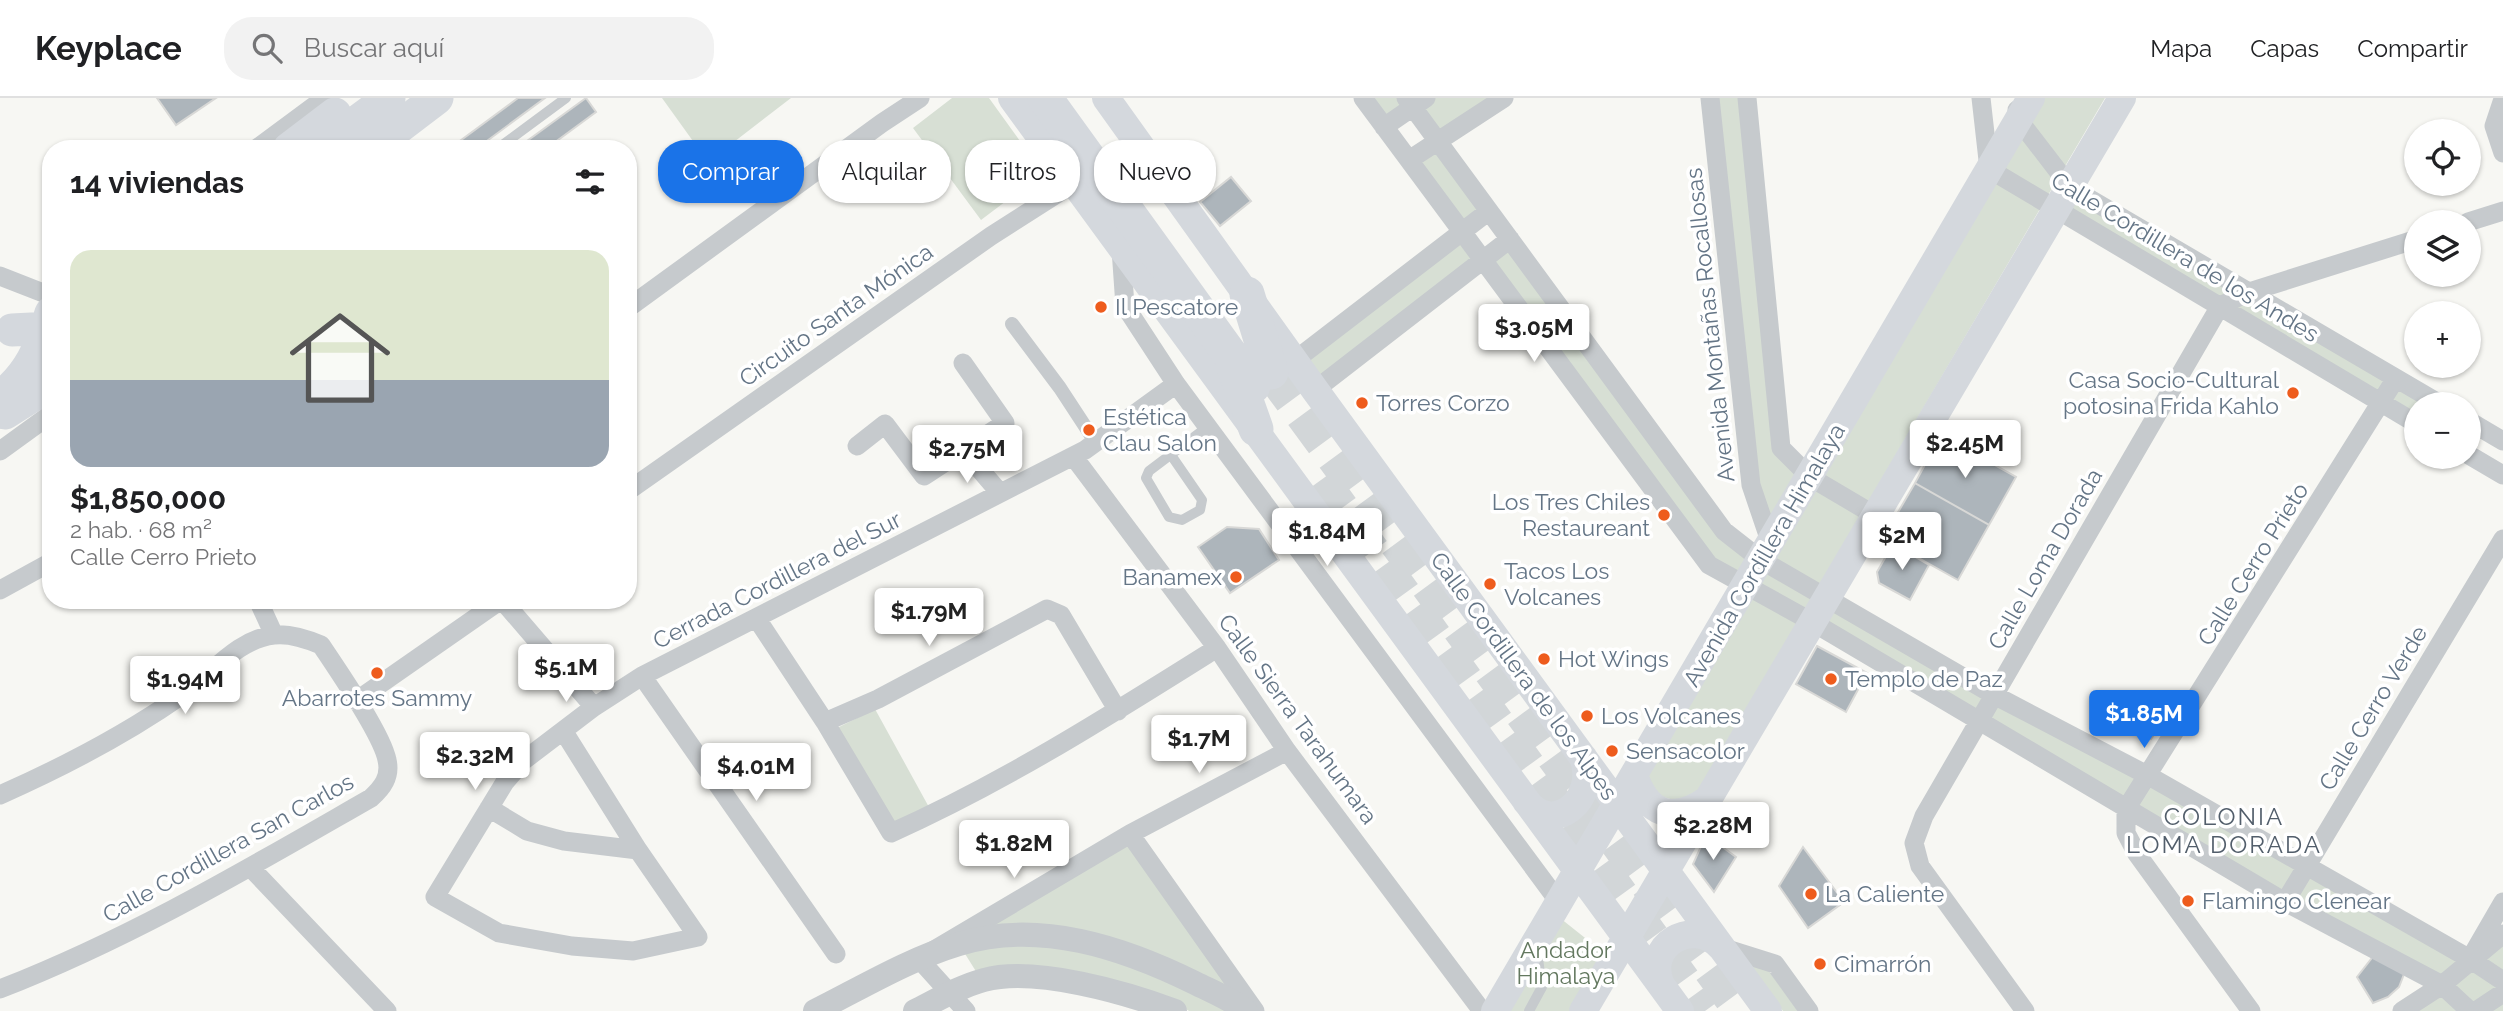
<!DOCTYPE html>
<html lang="es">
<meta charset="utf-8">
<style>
body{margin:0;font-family:Raleway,sans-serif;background:#f2f2f2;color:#202124;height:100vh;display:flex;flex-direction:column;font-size:26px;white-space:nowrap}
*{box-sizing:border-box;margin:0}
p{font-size:23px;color:#757577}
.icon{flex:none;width:38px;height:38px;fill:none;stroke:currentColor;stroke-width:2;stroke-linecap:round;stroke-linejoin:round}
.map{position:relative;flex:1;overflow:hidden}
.panel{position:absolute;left:42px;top:42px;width:595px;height:469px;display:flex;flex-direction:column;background:#fff;border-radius:28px;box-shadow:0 2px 5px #0004}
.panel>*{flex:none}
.banner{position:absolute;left:658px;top:42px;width:665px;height:63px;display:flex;gap:14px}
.buttons{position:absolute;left:2404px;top:21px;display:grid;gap:14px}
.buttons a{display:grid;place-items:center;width:77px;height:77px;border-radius:50%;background:#fff;box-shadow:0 2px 5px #0004;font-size:35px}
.price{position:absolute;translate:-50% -60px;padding:0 16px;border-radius:7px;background:#fff;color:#222;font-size:23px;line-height:46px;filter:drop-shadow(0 2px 4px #0008)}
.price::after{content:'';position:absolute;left:50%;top:42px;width:21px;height:16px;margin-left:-10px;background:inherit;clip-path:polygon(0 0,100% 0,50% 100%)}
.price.on{background:#1a73e8;color:#fff}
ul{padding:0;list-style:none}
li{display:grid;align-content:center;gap:14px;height:371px;padding:0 28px}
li+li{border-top:2px solid #e0e0e0}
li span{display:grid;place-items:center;height:217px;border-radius:21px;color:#555}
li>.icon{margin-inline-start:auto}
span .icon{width:126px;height:126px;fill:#fffc;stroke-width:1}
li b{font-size:30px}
h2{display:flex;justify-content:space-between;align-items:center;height:84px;padding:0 28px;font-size:30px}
.chip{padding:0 24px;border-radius:28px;background:#fff;box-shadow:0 2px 5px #0004;font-size:24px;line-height:63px}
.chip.on{background:#1a73e8;color:#fff}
header{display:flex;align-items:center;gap:42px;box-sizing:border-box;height:98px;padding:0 35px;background:#fff;border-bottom:2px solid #e0e0e0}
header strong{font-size:33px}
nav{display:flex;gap:38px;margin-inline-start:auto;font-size:24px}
.search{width:490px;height:63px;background:#f2f2f2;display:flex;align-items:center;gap:18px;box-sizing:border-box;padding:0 24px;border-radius:28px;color:#757577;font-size:26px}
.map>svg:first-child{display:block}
</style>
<header>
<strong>Keyplace</strong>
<div class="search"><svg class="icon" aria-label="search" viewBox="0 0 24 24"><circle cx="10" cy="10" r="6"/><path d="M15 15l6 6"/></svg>Buscar aquí</div>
<nav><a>Mapa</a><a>Capas</a><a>Compartir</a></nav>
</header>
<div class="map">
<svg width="2503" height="913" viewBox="0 0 2503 913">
<rect width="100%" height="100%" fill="#f7f7f3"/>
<!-- green -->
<path fill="#d7dfd4" d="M 662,0 L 791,0 L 708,64 Z
M 952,0 L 989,0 L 1043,75 L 981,122 L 913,30 Z
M 1363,0 L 1504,0 L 1438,43 L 1489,113 L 1462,134 L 1482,162 L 1510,141 L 1724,433 L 1761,462 L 1746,487 L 1709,467 L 1482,163 L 1315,292 L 1294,263 L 1461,134 L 1409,62 L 1437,44 L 1413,9 L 1384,29 Z
M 1710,0 L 1747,0 L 1781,350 L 1810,379 L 1771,446 L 1751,387 Z
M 2038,0 L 2105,0 L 1694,701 L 1682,704 L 1655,697 L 1643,674 Z
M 2071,90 L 2440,306 L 2417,306 L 2417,326 L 2058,112 Z
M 1827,501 L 2470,861 L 2503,836 L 2503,913 L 2402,913 L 2442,887 L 1814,525 Z
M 875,611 L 930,711 L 891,727 L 837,630 Z
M 1129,743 L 1248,913 L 1189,913 L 1169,901 L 977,875 L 957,843 Z
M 1560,820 L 1604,855 L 1570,913 L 1506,913 Z
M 1747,864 L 1769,873 L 1798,913 L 1783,913 Z"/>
<!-- building -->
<path fill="#adb5bb" stroke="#d8d8d6" stroke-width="2" d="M 157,0 L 216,0 L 176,27 Z
M 518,0 L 545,0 L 476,51 L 449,51 Z
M 586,0 L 596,14 L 554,45 L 558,51 L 516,51 Z
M 1231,79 L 1251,103 L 1220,128 L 1200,104 Z
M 1941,337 L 2016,379 L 1989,427 L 1915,385 Z
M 1915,385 L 1989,427 L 1958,482 L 1883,440 Z
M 1227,429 L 1259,431 L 1279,462 L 1230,495 L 1198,449 Z
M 1893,446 L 1929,467 L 1910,502 L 1879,485 L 1877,474 Z
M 1817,548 L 1867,575 L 1846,614 L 1796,586 Z
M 2117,597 L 2163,624 L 2151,641 L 2105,619 Z
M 1706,737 L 1736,759 L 1714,794 L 1693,766 Z
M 1803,749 L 1844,804 L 1808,830 L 1779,788 Z
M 2375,856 L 2406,871 L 2399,889 L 2388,899 L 2373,905 L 2357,879 Z"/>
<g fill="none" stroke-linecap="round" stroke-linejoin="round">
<!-- motorway-tunnel -->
<path stroke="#d2d6d8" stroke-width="35" stroke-dasharray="35 18" stroke-linecap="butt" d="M 1271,274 L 1741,913
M 1321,382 L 1705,913"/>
<!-- service -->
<path stroke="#c6cacd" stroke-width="10" d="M 497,51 L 566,0
M 1171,357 L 1202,402 L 1200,412 L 1182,422 L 1169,419 L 1146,380 L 1149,373 L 1206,330
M 1529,913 L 1542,889 L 1537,854"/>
<!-- pedestrian -->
<path stroke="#c6cacd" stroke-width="14" d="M 1012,226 L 1060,290 L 1096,345"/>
<!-- minor -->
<path stroke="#c6cacd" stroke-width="19" d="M 1363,0 L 1709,467 L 1814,525 L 2285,804 L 2442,887 L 2470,913
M 1406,0 L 1724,433 L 1761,462 L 1994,597 L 2149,678 L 2470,861 L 2503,883
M 1710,0 L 1751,387 L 1771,446
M 1747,0 L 1781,350 L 1810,379 L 1876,418
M 1981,0 L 1989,71 L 2417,326
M 2502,4 L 2494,28 L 2503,55
M 2017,12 L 2018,21 L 2071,90 L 2440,306
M 1384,29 L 1426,0
M 256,51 L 325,0
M 1409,62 L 1504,0
M 2468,124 L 2503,113
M 1121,151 L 1125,208 L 1176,286 L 1559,804
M 0,178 L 51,198
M 628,210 L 882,25 L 920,0
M 1294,263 L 1489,113
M 1315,292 L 1510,141
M 2469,323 L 2503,343
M 857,348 L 885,326 L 924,378 L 1005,325 L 963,265
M 0,353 L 51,316
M 964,353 L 1000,395
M 2469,357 L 2503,377
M 1073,358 L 1217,550 L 1287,653 L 1482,913
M 628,393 L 991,138 L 1074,85
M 0,492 L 51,464
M 258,502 L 274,537
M 502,502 L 594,609
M 757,521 L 825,624 L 891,735 C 1005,684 1112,616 1217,550
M 642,578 L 836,856
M 356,603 L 501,502
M 825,624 L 878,601 L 1047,511 L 1061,517 L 1118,613
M 564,634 L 638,752 L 698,839 L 633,853 L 572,848 L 499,835 L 435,799 L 505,684 L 523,663 L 594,609 L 642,578 L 1085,352 L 1176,286
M 0,697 C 63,669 125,637 182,597 C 211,577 237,541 274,537 C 290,535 307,541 321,547 C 337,571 382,636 387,662 C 391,679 382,690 371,700 C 247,771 133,839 0,891
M 489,710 L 527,733 L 564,743 L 638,752
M 1130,736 L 1255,913
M 250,769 L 387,913
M 2285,804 L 2503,441
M 1721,849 L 1775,866 L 1809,913
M 2474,854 L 2503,804
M 966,913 L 919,861 L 1130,736 L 1287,653
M 2025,913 L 1920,768 L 1914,745 L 1924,718 L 2220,208 L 2249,194 L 2417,141
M 2251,913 L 2137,756 L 2126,735 L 2126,711 L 2396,280
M 2402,913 L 2442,887 L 2503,836
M 2476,913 L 2503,895"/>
<!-- tertiary -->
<path stroke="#c6cacd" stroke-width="24" d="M 815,913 C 861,890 909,861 959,846 C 1039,821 1124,850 1195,885 C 1213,894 1231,901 1246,913
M 915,913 C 937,902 961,888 984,882 C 1035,868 1127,895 1175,913"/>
<!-- secondary -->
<path stroke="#d4d8dd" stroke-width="28" d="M 1012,0 L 1680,913
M 1106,0 L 1315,292 L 1768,913
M 1634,677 C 1647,716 1672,726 1707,702
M 1526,703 C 1553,739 1599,701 1583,659
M 1661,887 C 1643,848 1693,818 1721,849
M 1495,913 L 2031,0
M 1583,913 L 2122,0"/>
<!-- trunk -->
<path stroke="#d4d8dd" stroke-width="33" d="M 289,51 L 335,16
M 320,51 L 389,0
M 370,51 L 437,0
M 12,232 L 51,230
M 0,299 C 29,278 41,249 51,215
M 5,315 L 51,286"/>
<!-- motorway -->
<path stroke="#d4d8dd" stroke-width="35" d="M 1045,0 L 1253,288
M 1247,196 L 1271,274
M 1234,269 L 1256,331"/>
</g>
<!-- markers -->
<g fill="#ee5c1d" stroke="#fff" stroke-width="2.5">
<circle cx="1101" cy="209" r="7"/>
<circle cx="2293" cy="295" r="7"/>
<circle cx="1362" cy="305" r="7"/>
<circle cx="1089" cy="332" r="7"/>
<circle cx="1664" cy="417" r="7"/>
<circle cx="1236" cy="479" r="7"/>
<circle cx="1490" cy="486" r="7"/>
<circle cx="1544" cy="561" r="7"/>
<circle cx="377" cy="575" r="7"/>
<circle cx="1831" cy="581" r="7"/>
<circle cx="1587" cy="618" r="7"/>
<circle cx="1612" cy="653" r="7"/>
<circle cx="1811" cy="796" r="7"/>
<circle cx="2188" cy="803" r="7"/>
<circle cx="1820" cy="866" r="7"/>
</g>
<g text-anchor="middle" stroke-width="7" stroke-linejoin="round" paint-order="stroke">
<!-- street labels -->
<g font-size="23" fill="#647586" stroke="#fff">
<text transform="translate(2185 159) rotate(31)" y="8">Calle Cordillera de los Andes</text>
<text transform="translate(836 217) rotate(-35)" y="8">Circuito Santa Mónica</text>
<text transform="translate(1710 227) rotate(-96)" y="8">Avenida Montañas Rocallosas</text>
<text transform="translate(1764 457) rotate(-60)" y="8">Avenida Cordillera Himalaya</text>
<text transform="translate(2045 461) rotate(-60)" y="8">Calle Loma Dorada</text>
<text transform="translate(2253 466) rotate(-58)" y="8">Calle Cerro Prieto</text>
<text transform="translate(777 482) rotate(-27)" y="8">Cerrada Cordillera del Sur</text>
<text transform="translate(1524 578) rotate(54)" y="8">Calle Cordillera de los Alpes</text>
<text transform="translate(2373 610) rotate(-59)" y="8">Calle Cerro Verde</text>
<text transform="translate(1298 621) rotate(54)" y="8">Calle Sierra Tarahumara</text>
<text transform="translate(228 750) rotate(-29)" y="8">Calle Cordillera San Carlos</text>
</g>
<!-- poi labels -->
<g font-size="23" fill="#647586" stroke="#fff" text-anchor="start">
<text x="1115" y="217">Il Pescatore</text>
<text x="2279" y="290" text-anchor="end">Casa Socio-Cultural<tspan x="2279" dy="26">potosina Frida Kahlo</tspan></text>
<text x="1376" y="313">Torres Corzo</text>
<text x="1103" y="327">Estética<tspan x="1103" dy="26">Clau Salon</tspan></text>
<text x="1650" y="412" text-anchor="end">Los Tres Chiles<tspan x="1650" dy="26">Restaureant</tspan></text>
<text x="1504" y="481">Tacos Los<tspan x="1504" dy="26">Volcanes</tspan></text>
<text x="1222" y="487" text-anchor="end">Banamex</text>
<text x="1558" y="569">Hot Wings</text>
<text x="1845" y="589">Templo de Paz</text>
<text x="377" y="608" text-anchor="middle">Abarrotes Sammy</text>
<text x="1601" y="626">Los Volcanes</text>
<text x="1626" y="661">Sensacolor</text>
<text x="1825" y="804">La Caliente</text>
<text x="2202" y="811">Flamingo Clenear</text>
<text x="1834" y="874">Cimarrón</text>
</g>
<!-- park labels -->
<g font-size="23" fill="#63785f" stroke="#fff">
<text x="1566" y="860">Andador<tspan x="1566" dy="26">Himalaya</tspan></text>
</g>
<!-- neighbourhood labels -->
<g font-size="24" letter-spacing="2" fill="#525e6b" stroke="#fff">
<text x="2224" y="727">COLONIA<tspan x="2224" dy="28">LOMA DORADA</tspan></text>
</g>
</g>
</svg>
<div class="buttons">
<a><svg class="icon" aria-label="locate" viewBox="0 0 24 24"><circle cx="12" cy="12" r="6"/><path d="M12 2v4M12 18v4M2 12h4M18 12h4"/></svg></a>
<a><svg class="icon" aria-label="layers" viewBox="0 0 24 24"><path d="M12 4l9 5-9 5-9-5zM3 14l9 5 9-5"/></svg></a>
<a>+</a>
<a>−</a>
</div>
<b class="price" style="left:1534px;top:266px">$3.05M</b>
<b class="price" style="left:1965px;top:382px">$2.45M</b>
<b class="price" style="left:967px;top:387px">$2.75M</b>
<b class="price" style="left:1327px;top:470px">$1.84M</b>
<b class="price" style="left:1902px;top:474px">$2M</b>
<b class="price" style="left:929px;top:550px">$1.79M</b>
<b class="price" style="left:566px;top:606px">$5.1M</b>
<b class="price" style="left:185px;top:618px">$1.94M</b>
<b class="price on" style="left:2144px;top:652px">$1.85M</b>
<b class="price" style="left:1199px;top:677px">$1.7M</b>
<b class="price" style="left:475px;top:694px">$2.32M</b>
<b class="price" style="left:756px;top:705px">$4.01M</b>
<b class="price" style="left:1713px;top:764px">$2.28M</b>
<b class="price" style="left:1014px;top:782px">$1.82M</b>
<div class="banner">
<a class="chip on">Comprar</a>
<a class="chip">Alquilar</a>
<a class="chip">Filtros</a>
<a class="chip">Nuevo</a>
</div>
<section class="panel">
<h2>14 viviendas<svg class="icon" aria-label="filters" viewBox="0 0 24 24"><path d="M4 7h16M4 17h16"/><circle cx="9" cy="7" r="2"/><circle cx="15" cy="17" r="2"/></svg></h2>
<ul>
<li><span style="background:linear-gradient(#dfe7d0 60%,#9aa5b1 0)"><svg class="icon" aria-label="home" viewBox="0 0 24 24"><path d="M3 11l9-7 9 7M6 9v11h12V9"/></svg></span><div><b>$1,850,000</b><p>2 hab. · 68 m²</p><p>Calle Cerro Prieto</p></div></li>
</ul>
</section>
</div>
